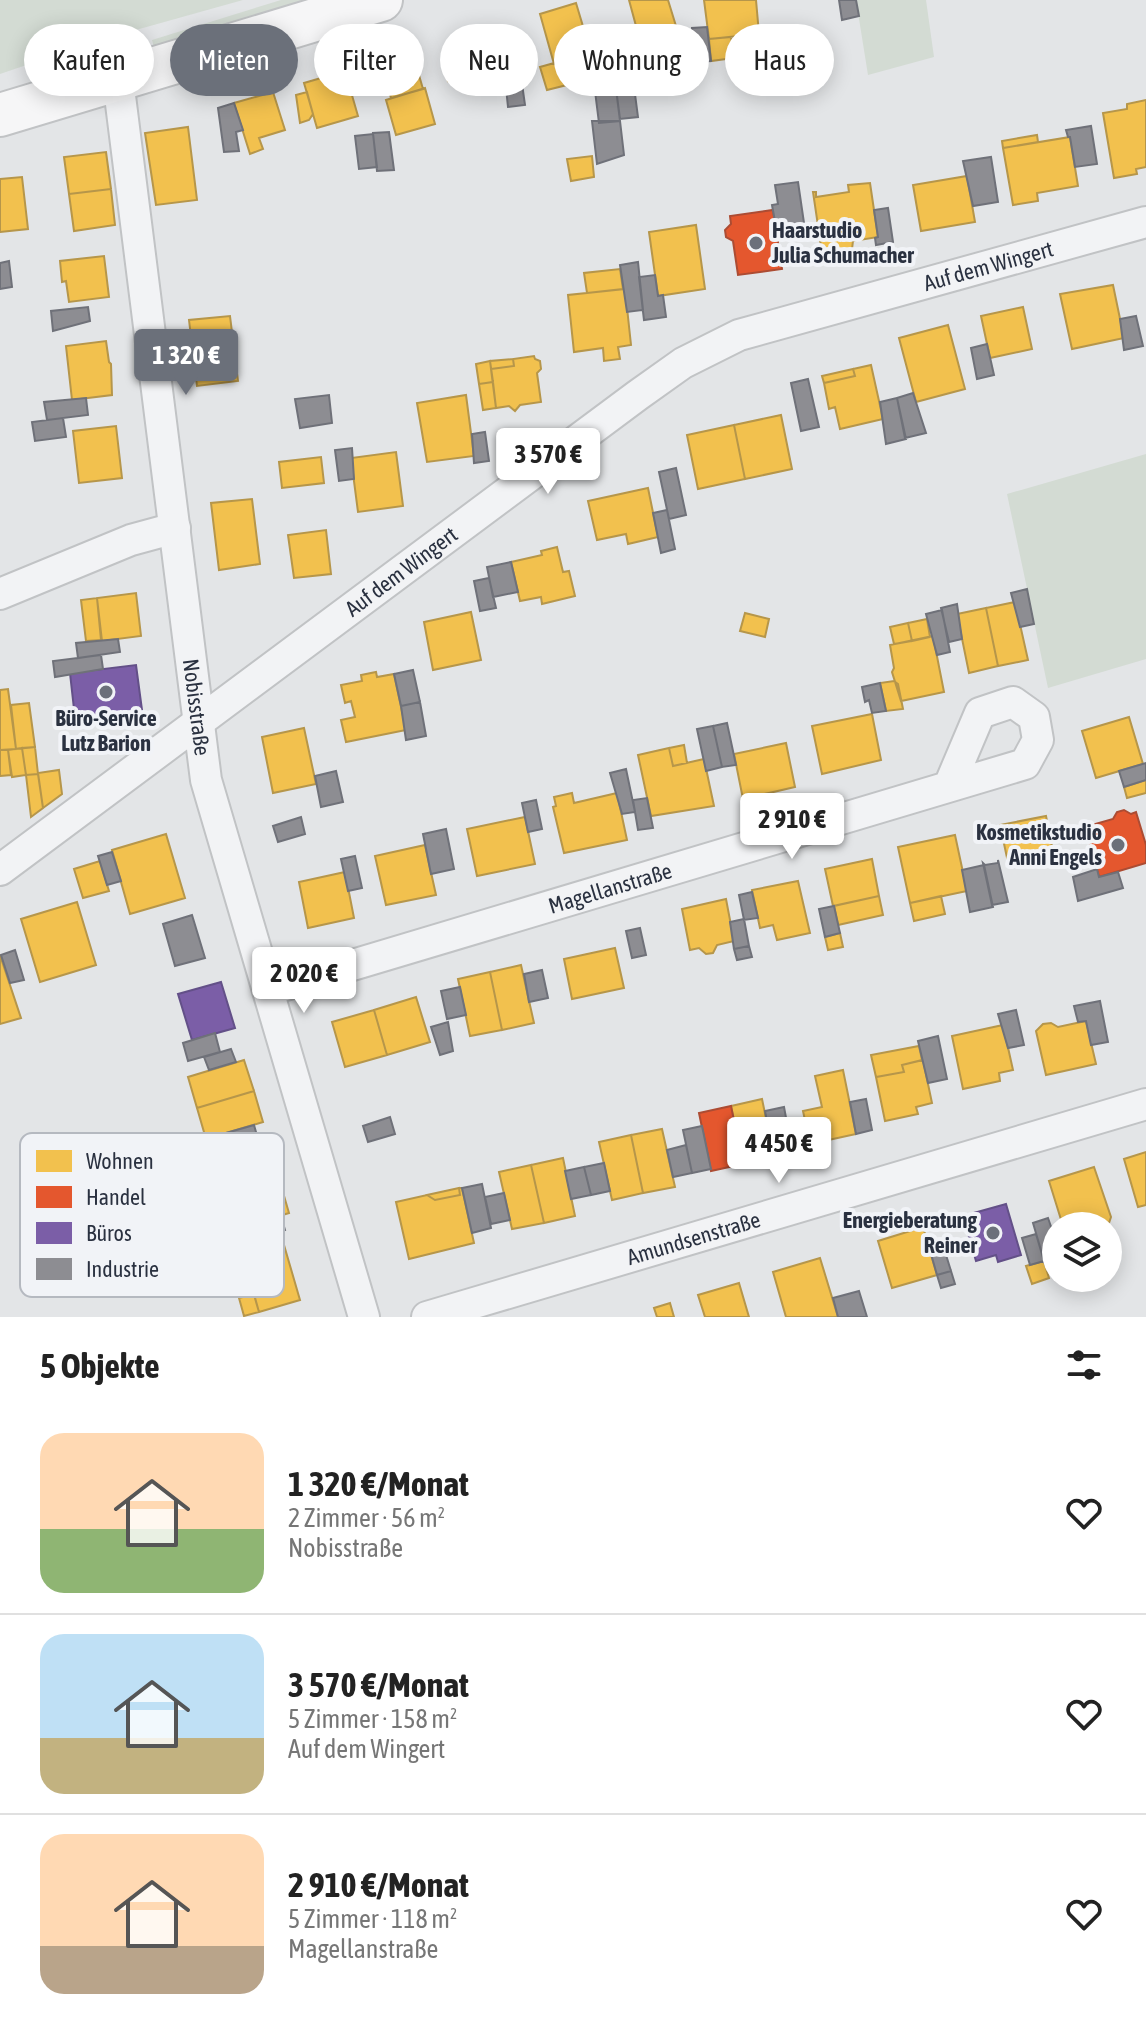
<!DOCTYPE html>
<html lang="de">
<meta charset="utf-8">
<style>
body{margin:0;font-family:"Asap Condensed",sans-serif;background:#f6f6f6;color:#222;height:100vh;display:flex;flex-direction:column;font-size:30px;white-space:nowrap}
*{box-sizing:border-box;margin:0}
p{font-size:26px;color:#767676}
.icon{flex:none;width:44px;height:44px;fill:none;stroke:currentColor;stroke-width:2;stroke-linecap:round;stroke-linejoin:round}
.map{position:relative;height:1317px;overflow:hidden}
.sheet{display:flex;flex-direction:column;background:#fff;flex:1}
.sheet>*{flex:none}
.guide{position:absolute;left:24px;top:24px;width:1098px;height:72px;display:flex;gap:16px}
.fabs{position:absolute;left:1042px;top:1212px;display:grid;gap:16px}
.fabs a{display:grid;place-items:center;width:80px;height:80px;border-radius:50%;background:#fff;box-shadow:0 4px 20px #0003;font-size:40px}
.price{position:absolute;translate:-50% -68px;padding:0 18px;border-radius:8px;background:#fff;color:#222;font-size:26px;line-height:52px;filter:drop-shadow(0 2px 4px #0008)}
.price::after{content:'';position:absolute;left:50%;top:48px;width:24px;height:18px;margin-left:-12px;background:inherit;clip-path:polygon(0 0,100% 0,50% 100%)}
.price.current{background:#6b707a;color:#fff}
ul{padding:0;list-style:none}
li{display:flex;align-items:center;gap:24px;height:200px;padding:0 40px}
li+li{border-top:2px solid #e0e0e0}
li span{display:grid;place-items:center;flex:none;width:224px;height:160px;border-radius:24px;color:#555}
li>.icon{margin-inline-start:auto}
span .icon{width:96px;height:96px;fill:#fffc;stroke-width:1}
li b{font-size:34px}
h2{display:flex;justify-content:space-between;align-items:center;height:96px;padding:0 40px;font-size:34px}
.pill{padding:0 28px;border-radius:36px;background:#fff;box-shadow:0 4px 20px #0003;font-size:28px;line-height:72px}
.pill.current{background:#6b707a;color:#fff}
.map>svg:first-child{display:block}
</style>
<div class="map">
<svg width="1146" height="1317" viewBox="0 0 1146 1317">
<rect width="100%" height="100%" fill="#e3e5e7"/>
<!-- green -->
<path fill="#d3dbd3" d="M 0,0 L 243,0 L 100,40 L 0,74 Z
M 281,0 L 323,0 L 155,51 L 152,40 Z
M 856,0 L 926,0 L 934,57 L 868,75 Z
M 1146,454 L 1146,659 L 1048,688 L 1007,494 Z"/>
<!-- homes -->
<path fill="#f2c14e" stroke="#b6964a" stroke-width="2" d="M 629,0 L 668,0 L 676,26 L 639,37 Z
M 704,0 L 756,0 L 759,34 L 709,39 Z
M 576,3 L 585,33 L 591,30 L 598,51 L 554,64 L 540,14 Z
M 486,30 L 491,46 L 498,45 L 504,68 L 462,78 L 451,40 Z
M 731,37 L 734,58 L 711,61 L 709,39 Z
M 412,51 L 423,89 L 391,98 L 380,61 Z
M 572,58 L 579,82 L 547,90 L 540,67 Z
M 456,59 L 462,78 L 448,81 L 443,63 Z
M 345,71 L 358,116 L 317,128 L 304,83 Z
M 425,88 L 435,124 L 396,135 L 386,100 Z
M 273,92 L 285,130 L 259,138 L 263,149 L 250,154 L 234,103 Z
M 307,92 L 313,114 L 309,120 L 300,123 L 296,95 Z
M 1146,100 L 1146,167 L 1136,169 L 1137,174 L 1114,178 L 1103,113 L 1127,109 L 1127,104 Z
M 188,127 L 197,200 L 156,205 L 145,133 Z
M 1037,135 L 1038,142 L 1003,148 L 1002,141 Z
M 1070,137 L 1078,186 L 1037,193 L 1038,201 L 1013,205 L 1003,148 Z
M 106,152 L 111,189 L 69,194 L 64,157 Z
M 592,156 L 594,177 L 571,181 L 567,159 Z
M 967,176 L 975,222 L 921,231 L 913,185 Z
M 22,177 L 28,229 L 0,232 L 0,179 Z
M 870,183 L 878,237 L 853,241 L 852,249 L 822,253 L 813,192 L 816,192 L 816,197 L 849,192 L 848,185 Z
M 111,189 L 115,225 L 74,231 L 69,194 Z
M 696,225 L 705,289 L 658,296 L 649,232 Z
M 104,256 L 109,297 L 69,302 L 66,281 L 62,282 L 60,261 Z
M 620,269 L 623,289 L 587,293 L 584,273 Z
M 1113,285 L 1124,338 L 1072,349 L 1060,294 Z
M 625,289 L 631,345 L 618,347 L 620,359 L 604,361 L 603,348 L 574,352 L 568,295 Z
M 1023,307 L 1032,349 L 990,358 L 981,316 Z
M 230,316 L 238,381 L 197,386 L 189,320 Z
M 948,325 L 965,389 L 916,402 L 899,338 Z
M 106,341 L 109,362 L 111,364 L 112,395 L 72,400 L 66,346 Z
M 534,356 L 535,359 L 540,361 L 541,369 L 537,373 L 541,402 L 520,405 L 515,411 L 509,406 L 496,408 L 491,369 L 514,366 L 513,359 Z
M 513,359 L 514,366 L 491,369 L 490,361 Z
M 490,361 L 493,382 L 479,384 L 476,364 Z
M 871,365 L 883,419 L 840,429 L 835,407 L 829,409 L 824,383 L 855,376 L 853,369 Z
M 853,369 L 855,376 L 824,383 L 822,376 Z
M 493,382 L 496,408 L 483,410 L 479,384 Z
M 466,395 L 474,456 L 427,462 L 417,403 Z
M 781,415 L 792,469 L 745,479 L 734,425 Z
M 734,425 L 745,479 L 698,489 L 687,435 Z
M 116,426 L 122,478 L 79,483 L 73,431 Z
M 396,452 L 403,506 L 358,512 L 351,458 Z
M 321,457 L 324,483 L 282,488 L 279,462 Z
M 648,488 L 658,537 L 628,544 L 626,534 L 597,540 L 588,501 Z
M 252,499 L 260,564 L 219,570 L 211,503 Z
M 326,530 L 331,574 L 294,578 L 288,535 Z
M 557,547 L 563,572 L 569,571 L 575,596 L 542,604 L 541,597 L 520,601 L 511,562 L 542,555 L 541,551 Z
M 136,593 L 141,636 L 102,641 L 97,598 Z
M 97,598 L 101,640 L 86,641 L 81,600 Z
M 1015,602 L 1028,660 L 998,666 L 986,608 Z
M 986,608 L 998,666 L 969,673 L 957,614 Z
M 471,612 L 481,660 L 433,670 L 424,622 Z
M 745,613 L 769,619 L 765,637 L 740,631 Z
M 927,619 L 930,637 L 912,641 L 908,623 Z
M 908,623 L 912,641 L 894,644 L 890,627 Z
M 933,636 L 944,692 L 901,701 L 892,672 L 894,668 L 890,645 Z
M 376,672 L 377,677 L 394,674 L 406,730 L 346,742 L 341,720 L 355,717 L 351,701 L 345,703 L 341,685 L 362,681 L 361,675 Z
M 894,681 L 898,684 L 903,709 L 886,711 L 880,683 Z
M 8,689 L 16,749 L 0,750 L 0,690 Z
M 29,703 L 35,747 L 16,749 L 11,705 Z
M 872,714 L 881,760 L 822,774 L 812,726 Z
M 1129,717 L 1143,764 L 1096,778 L 1082,731 Z
M 304,728 L 316,784 L 273,793 L 262,737 Z
M 786,743 L 795,787 L 743,799 L 734,754 Z
M 684,745 L 687,763 L 673,766 L 669,748 Z
M 35,747 L 38,774 L 26,775 L 22,748 Z
M 22,748 L 26,775 L 12,777 L 8,750 Z
M 669,748 L 673,766 L 704,759 L 714,806 L 651,816 L 638,755 Z
M 0,750 L 8,750 L 11,775 L 0,776 Z
M 59,770 L 62,794 L 43,808 L 38,773 Z
M 38,774 L 43,808 L 31,817 L 26,775 Z
M 1146,780 L 1146,793 L 1127,798 L 1124,787 Z
M 572,793 L 574,803 L 617,793 L 627,840 L 564,853 L 553,807 L 556,806 L 554,797 Z
M 1046,816 L 1054,857 L 1025,863 L 1024,860 L 1010,863 L 1009,867 L 1000,825 Z
M 525,817 L 535,864 L 477,876 L 467,829 Z
M 166,834 L 185,898 L 130,914 L 112,850 Z
M 955,835 L 967,891 L 910,903 L 898,847 Z
M 425,845 L 436,895 L 386,905 L 375,856 Z
M 872,859 L 879,896 L 833,906 L 825,869 Z
M 100,861 L 109,891 L 83,898 L 74,869 Z
M 345,872 L 354,918 L 308,928 L 299,882 Z
M 798,881 L 810,933 L 777,940 L 773,925 L 760,928 L 752,890 Z
M 879,896 L 883,915 L 838,925 L 834,906 Z
M 941,896 L 945,914 L 914,921 L 910,903 Z
M 726,899 L 734,941 L 717,945 L 713,953 L 706,954 L 699,948 L 690,950 L 682,909 Z
M 77,902 L 96,965 L 40,982 L 21,919 Z
M 840,933 L 843,947 L 828,950 L 825,937 Z
M 615,948 L 624,988 L 572,999 L 564,959 Z
M 0,955 L 21,1018 L 0,1024 Z
M 521,965 L 534,1023 L 502,1030 L 490,972 Z
M 490,972 L 502,1030 L 470,1036 L 458,979 Z
M 416,997 L 430,1042 L 387,1055 L 374,1010 Z
M 374,1010 L 387,1055 L 345,1067 L 332,1022 Z
M 1086,1021 L 1096,1064 L 1046,1075 L 1036,1031 L 1043,1024 L 1051,1023 L 1058,1027 Z
M 1003,1025 L 1013,1070 L 999,1073 L 1000,1081 L 963,1089 L 952,1036 Z
M 919,1046 L 922,1060 L 902,1065 L 904,1072 L 876,1077 L 871,1055 Z
M 244,1060 L 254,1091 L 197,1108 L 188,1077 Z
M 923,1060 L 932,1103 L 916,1107 L 918,1114 L 885,1121 L 876,1077 L 904,1072 L 902,1065 Z
M 843,1070 L 856,1134 L 810,1144 L 803,1111 L 822,1107 L 815,1076 Z
M 254,1091 L 263,1122 L 206,1139 L 197,1108 Z
M 762,1099 L 774,1157 L 743,1164 L 731,1106 Z
M 662,1129 L 675,1187 L 643,1193 L 631,1135 Z
M 631,1135 L 643,1193 L 612,1200 L 599,1142 Z
M 1146,1152 L 1146,1205 L 1138,1207 L 1124,1159 Z
M 563,1158 L 575,1216 L 544,1223 L 531,1165 Z
M 531,1165 L 544,1223 L 512,1229 L 499,1172 Z
M 1094,1167 L 1111,1217 L 1109,1223 L 1102,1225 L 1095,1219 L 1074,1226 L 1063,1226 L 1049,1181 Z
M 280,1182 L 289,1213 L 232,1230 L 223,1199 Z
M 459,1188 L 462,1188 L 474,1243 L 409,1259 L 396,1202 L 427,1195 L 435,1200 L 460,1195 Z
M 459,1188 L 460,1195 L 435,1200 L 427,1195 Z
M 923,1227 L 937,1275 L 892,1288 L 878,1241 Z
M 284,1245 L 300,1300 L 259,1312 L 243,1257 Z
M 820,1258 L 838,1317 L 786,1317 L 773,1272 Z
M 1044,1261 L 1049,1278 L 1032,1284 L 1026,1266 Z
M 245,1264 L 254,1294 L 239,1298 L 230,1268 Z
M 739,1283 L 749,1317 L 705,1317 L 698,1295 Z
M 254,1294 L 259,1312 L 244,1316 L 239,1298 Z
M 670,1303 L 674,1317 L 657,1317 L 654,1308 Z"/>
<!-- shops -->
<path fill="#e4572e" stroke="#ac4c33" stroke-width="2" d="M 773,210 L 782,269 L 738,275 L 733,241 L 726,237 L 725,230 L 731,224 L 730,216 Z
M 1124,810 L 1131,814 L 1136,812 L 1146,845 L 1146,863 L 1099,877 L 1085,827 L 1113,819 L 1117,812 Z
M 731,1106 L 743,1164 L 711,1171 L 699,1113 Z"/>
<!-- offices -->
<path fill="#7b5ea7" stroke="#635088" stroke-width="2" d="M 136,665 L 142,710 L 75,718 L 70,673 Z
M 221,982 L 235,1028 L 192,1040 L 178,994 Z
M 1006,1204 L 1021,1255 L 998,1262 L 996,1255 L 976,1261 L 963,1216 Z"/>
<!-- industry -->
<path fill="#8d8d92" stroke="#6f7179" stroke-width="2" d="M 839,0 L 856,0 L 859,16 L 842,20 Z
M 707,27 L 711,61 L 696,63 L 692,28 Z
M 521,77 L 525,105 L 508,107 L 505,78 Z
M 633,79 L 638,117 L 620,119 L 615,81 Z
M 615,81 L 620,121 L 599,123 L 594,83 Z
M 234,103 L 243,130 L 236,132 L 239,151 L 224,152 L 218,108 Z
M 592,121 L 620,121 L 624,155 L 597,164 Z
M 1091,126 L 1097,164 L 1075,167 L 1070,137 L 1068,137 L 1066,130 Z
M 389,132 L 394,170 L 377,171 L 373,133 Z
M 373,134 L 377,167 L 359,169 L 355,136 Z
M 991,157 L 998,202 L 973,206 L 963,161 Z
M 798,182 L 804,223 L 776,227 L 772,205 L 778,204 L 775,185 Z
M 888,208 L 893,242 L 876,245 L 875,238 L 878,237 L 874,210 Z
M 9,261 L 12,287 L 0,289 L 0,263 Z
M 638,262 L 643,310 L 627,312 L 620,265 Z
M 655,275 L 658,296 L 663,295 L 666,317 L 644,320 L 639,277 Z
M 88,307 L 90,321 L 53,331 L 51,311 Z
M 1136,316 L 1143,346 L 1124,350 L 1120,319 Z
M 987,344 L 994,375 L 977,379 L 971,348 Z
M 808,379 L 819,427 L 801,431 L 791,383 Z
M 913,393 L 926,433 L 905,438 L 897,398 Z
M 329,395 L 332,423 L 300,428 L 295,399 Z
M 86,398 L 88,415 L 47,420 L 44,402 Z
M 897,398 L 906,439 L 886,444 L 880,402 Z
M 63,418 L 66,437 L 35,441 L 32,422 Z
M 485,432 L 489,461 L 474,463 L 472,434 Z
M 352,448 L 354,479 L 339,481 L 335,450 Z
M 676,468 L 686,515 L 669,519 L 659,472 Z
M 667,510 L 675,549 L 661,553 L 653,513 Z
M 511,562 L 518,592 L 493,597 L 487,567 Z
M 489,578 L 496,608 L 480,611 L 474,581 Z
M 1027,589 L 1034,624 L 1020,627 L 1011,593 Z
M 957,604 L 962,639 L 949,642 L 941,608 Z
M 942,610 L 950,652 L 937,655 L 926,614 Z
M 118,639 L 120,652 L 78,658 L 76,643 Z
M 101,655 L 103,669 L 55,677 L 53,661 Z
M 413,670 L 420,702 L 401,706 L 394,674 Z
M 880,683 L 886,711 L 872,713 L 869,700 L 865,702 L 862,687 Z
M 420,702 L 426,736 L 406,740 L 401,706 Z
M 727,723 L 736,765 L 722,767 L 713,726 Z
M 713,726 L 722,767 L 706,771 L 697,729 Z
M 1146,763 L 1146,780 L 1124,787 L 1119,771 Z
M 626,769 L 635,812 L 622,814 L 610,773 Z
M 336,771 L 343,802 L 321,807 L 315,776 Z
M 647,798 L 653,828 L 638,830 L 633,800 Z
M 536,800 L 542,829 L 528,832 L 522,803 Z
M 301,817 L 305,834 L 278,842 L 273,826 Z
M 446,829 L 454,869 L 431,874 L 423,834 Z
M 112,852 L 121,881 L 107,885 L 98,856 Z
M 355,856 L 362,888 L 348,891 L 341,859 Z
M 998,860 L 1008,902 L 992,905 L 983,863 L 985,865 L 998,863 Z
M 984,865 L 993,907 L 970,912 L 962,870 Z
M 1097,869 L 1099,877 L 1118,872 L 1123,888 L 1078,901 L 1073,877 Z
M 752,892 L 758,918 L 744,920 L 739,895 Z
M 834,906 L 840,933 L 825,937 L 819,909 Z
M 192,915 L 205,958 L 175,966 L 163,924 Z
M 744,919 L 749,946 L 734,949 L 730,922 Z
M 640,928 L 646,955 L 632,958 L 626,931 Z
M 749,946 L 752,957 L 737,960 L 734,949 Z
M 15,950 L 24,980 L 10,983 L 1,955 Z
M 542,970 L 548,998 L 529,1002 L 524,974 Z
M 460,987 L 466,1015 L 447,1019 L 441,991 Z
M 1100,1001 L 1108,1042 L 1091,1045 L 1086,1021 L 1078,1022 L 1074,1006 Z
M 1016,1010 L 1024,1045 L 1008,1048 L 998,1014 Z
M 448,1022 L 453,1051 L 440,1055 L 431,1027 Z
M 215,1033 L 220,1052 L 188,1061 L 183,1043 Z
M 938,1036 L 947,1079 L 928,1083 L 918,1041 Z
M 231,1049 L 236,1062 L 209,1070 L 204,1057 Z
M 866,1099 L 872,1130 L 856,1134 L 850,1102 Z
M 784,1107 L 787,1123 L 768,1127 L 765,1111 Z
M 390,1117 L 395,1134 L 368,1142 L 363,1126 Z
M 787,1123 L 792,1149 L 774,1153 L 768,1127 Z
M 254,1125 L 258,1139 L 231,1147 L 226,1133 Z
M 702,1126 L 711,1169 L 692,1173 L 683,1130 Z
M 686,1145 L 692,1173 L 673,1177 L 667,1150 Z
M 604,1163 L 610,1191 L 591,1195 L 584,1167 Z
M 584,1167 L 591,1195 L 571,1199 L 565,1171 Z
M 482,1184 L 491,1228 L 472,1233 L 462,1188 Z
M 504,1193 L 510,1220 L 491,1224 L 485,1197 Z
M 281,1216 L 285,1230 L 244,1242 L 240,1228 Z
M 1048,1218 L 1056,1241 L 1056,1261 L 1045,1264 L 1033,1223 Z
M 1036,1234 L 1044,1261 L 1030,1265 L 1022,1238 Z
M 942,1242 L 951,1271 L 937,1275 L 929,1247 Z
M 951,1271 L 955,1284 L 941,1288 L 937,1275 Z
M 859,1291 L 867,1317 L 838,1317 L 833,1298 Z"/>
<g fill="none" stroke-linecap="round" stroke-linejoin="round">
<!-- street casing -->
<g stroke="#c1c3c5" stroke-width="34">
<g id="street">
<path id="s1" d="M 118,80 L 206,780 L 364,1317"/>
<path d="M 0,594 L 131,540 L 175,528"/>
<path id="s2" d="M 0,870 L 638,395 L 683,363 L 739,335 L 1146,222"/>
<path id="s3" d="M 269,990 L 1025,764 L 1038,740 L 1034,717 L 1013,702 L 980,713 L 949,786"/>
<path id="s4" d="M 427,1317 L 1146,1104"/>
</g>
</g>
<!-- secondary casing -->
<g stroke="#c1c3c5" stroke-width="46">
<path id="secondary" d="M 0,115 L 381,0"/>
</g>
<!-- street -->
<use href="#street" stroke="#f2f3f5" stroke-width="30"/>
<!-- secondary -->
<use href="#secondary" stroke="#f6f6f7" stroke-width="42"/>
</g>
<!-- markers -->
<g fill="#6b707a" stroke="#f1f3f7" stroke-width="3">
<circle cx="756" cy="243" r="8"/>
<circle cx="106" cy="692" r="8"/>
<circle cx="1118" cy="845" r="8"/>
<circle cx="993" cy="1233" r="8"/>
</g>
<g text-anchor="middle" stroke-width="8" stroke-linejoin="round" paint-order="stroke">
<!-- poi labels -->
<g font-size="22" font-weight="bold" fill="#2a3140" stroke="#f1f3f7" text-anchor="end">
<text x="772" y="238" text-anchor="start">Haarstudio<tspan x="772" dy="25">Julia Schumacher</tspan></text>
<text x="106" y="726" text-anchor="middle">Büro-Service<tspan x="106" dy="25">Lutz Barion</tspan></text>
<text x="1102" y="840">Kosmetikstudio<tspan x="1102" dy="25">Anni Engels</tspan></text>
<text x="977" y="1228">Energieberatung<tspan x="977" dy="25">Reiner</tspan></text>
</g>
<!-- street labels -->
<g font-size="22" fill="#2a3140" stroke="#f1f3f7">
<text dy="8" stroke="none"><textPath href="#s2" startOffset="1172">Auf dem Wingert</textPath></text>
<text dy="8" stroke="none"><textPath href="#s2" startOffset="500">Auf dem Wingert</textPath></text>
<text dy="8" stroke="none"><textPath href="#s1" startOffset="632">Nobisstraße</textPath></text>
<text dy="8" stroke="none"><textPath href="#s3" startOffset="356">Magellanstraße</textPath></text>
<text dy="8" stroke="none"><textPath href="#s4" startOffset="278">Amundsenstraße</textPath></text>
</g>
</g>
<!-- legend -->
<rect x="20" y="1133" width="264" height="164" rx="12" fill="#f1f3f7" stroke="#b5b9c0" stroke-width="2"/>
<rect x="36" y="1150" width="36" height="22" fill="#f2c14e"/>
<rect x="36" y="1186" width="36" height="22" fill="#e4572e"/>
<rect x="36" y="1222" width="36" height="22" fill="#7b5ea7"/>
<rect x="36" y="1258" width="36" height="22" fill="#8d8d92"/>
<g font-size="22" fill="#2a3140">
<text x="86" y="1169">Wohnen</text>
<text x="86" y="1205">Handel</text>
<text x="86" y="1241">Büros</text>
<text x="86" y="1277">Industrie</text>
</g>
</svg>
<div class="fabs">
<a><svg class="icon" aria-label="layers" viewBox="0 0 24 24"><path d="M12 4l9 5-9 5-9-5zM3 14l9 5 9-5"/></svg></a>
</div>
<b class="price current" style="left:186px;top:397px">1 320 €</b>
<b class="price" style="left:548px;top:496px">3 570 €</b>
<b class="price" style="left:792px;top:861px">2 910 €</b>
<b class="price" style="left:304px;top:1015px">2 020 €</b>
<b class="price" style="left:779px;top:1185px">4 450 €</b>
<div class="guide">
<a class="pill">Kaufen</a>
<a class="pill current">Mieten</a>
<a class="pill">Filter</a>
<a class="pill">Neu</a>
<a class="pill">Wohnung</a>
<a class="pill">Haus</a>
</div>
</div>
<section class="sheet">
<h2>5 Objekte<svg class="icon" aria-label="filters" viewBox="0 0 24 24"><path d="M4 7h16M4 17h16"/><circle cx="9" cy="7" r="2"/><circle cx="15" cy="17" r="2"/></svg></h2>
<ul>
<li><span style="background:linear-gradient(#ffd9b3 60%,#8fb573 0)"><svg class="icon" aria-label="home" viewBox="0 0 24 24"><path d="M3 11l9-7 9 7M6 9v11h12V9"/></svg></span><div><b>1 320 €/Monat</b><p>2 Zimmer · 56 m²</p><p>Nobisstraße</p></div><svg class="icon" aria-label="heart" viewBox="0 0 24 24"><path d="M12 20l-8-8c-3-5 5-10 8-4 3-6 11-1 8 4z"/></svg></li>
<li><span style="background:linear-gradient(#bfe0f5 65%,#c2b280 0)"><svg class="icon" aria-label="home" viewBox="0 0 24 24"><path d="M3 11l9-7 9 7M6 9v11h12V9"/></svg></span><div><b>3 570 €/Monat</b><p>5 Zimmer · 158 m²</p><p>Auf dem Wingert</p></div><svg class="icon" aria-label="heart" viewBox="0 0 24 24"><path d="M12 20l-8-8c-3-5 5-10 8-4 3-6 11-1 8 4z"/></svg></li>
<li><span style="background:linear-gradient(#ffd9b3 70%,#b9a48a 0)"><svg class="icon" aria-label="home" viewBox="0 0 24 24"><path d="M3 11l9-7 9 7M6 9v11h12V9"/></svg></span><div><b>2 910 €/Monat</b><p>5 Zimmer · 118 m²</p><p>Magellanstraße</p></div><svg class="icon" aria-label="heart" viewBox="0 0 24 24"><path d="M12 20l-8-8c-3-5 5-10 8-4 3-6 11-1 8 4z"/></svg></li>
</ul>
</section>
